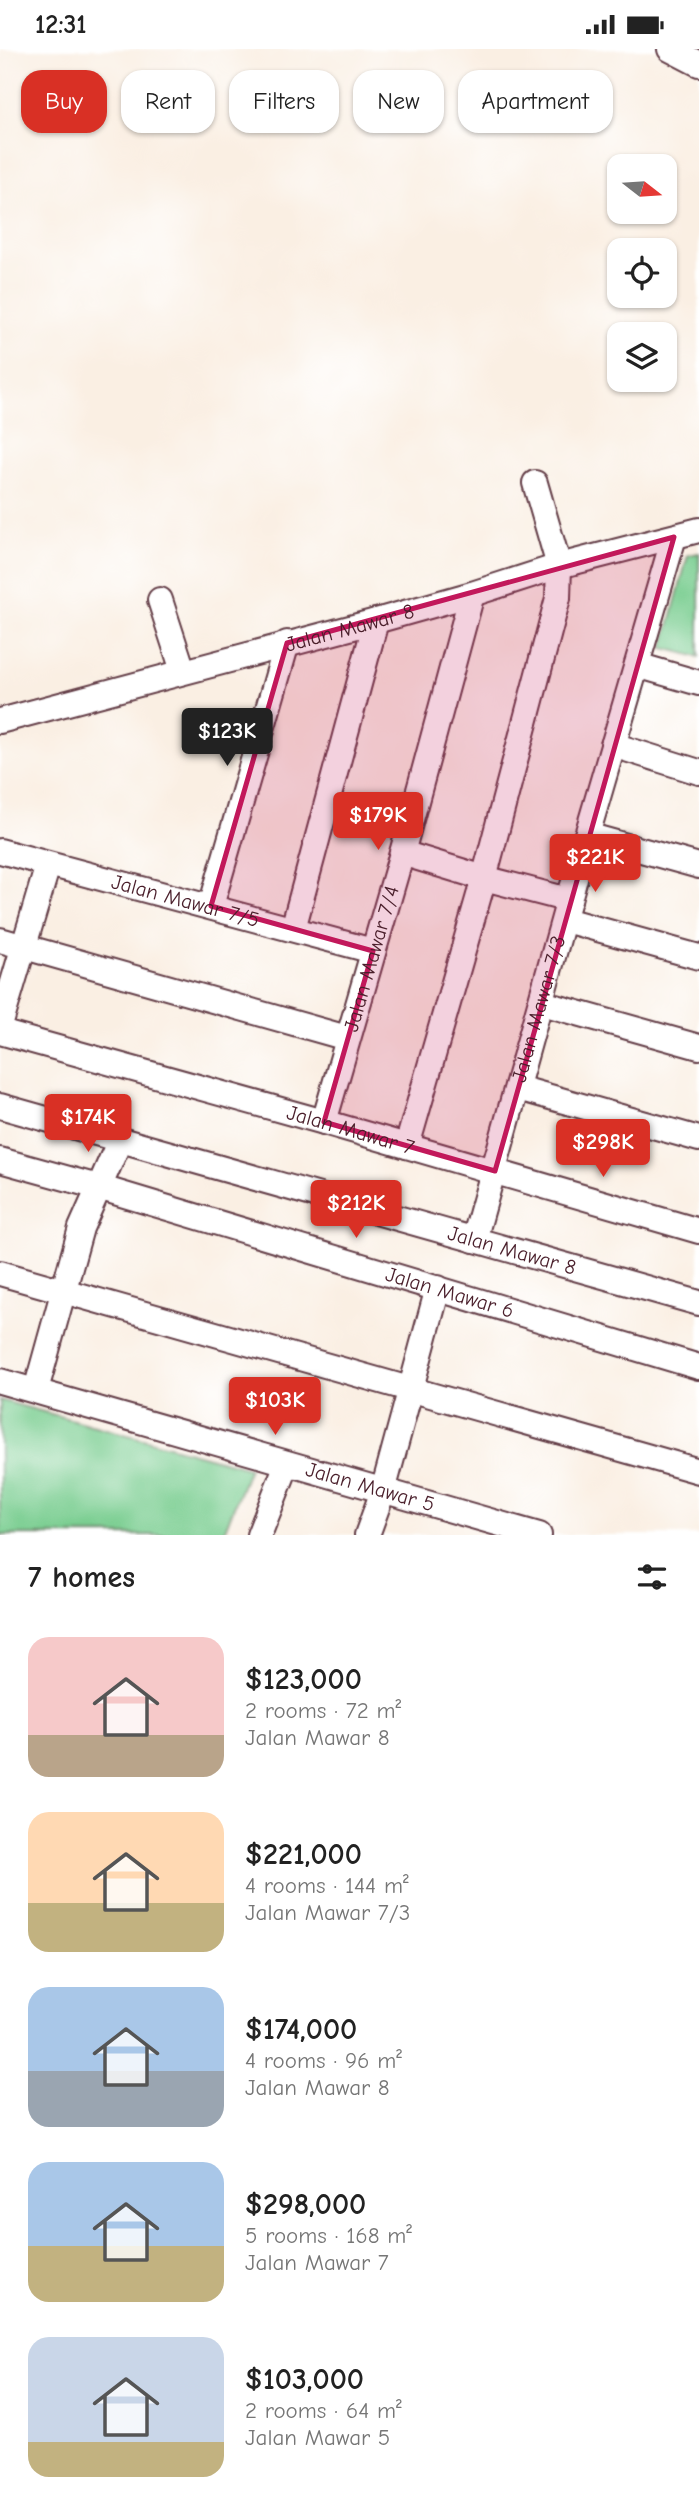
<!DOCTYPE html>
<meta charset="utf-8">
<style>
body{margin:0;font-family:"Comic Neue",sans-serif;background:#f2f2f2;color:#222;height:100vh;display:flex;flex-direction:column;font-size:26px;white-space:nowrap}
*{box-sizing:border-box;margin:0}
p{font-size:23px;color:#767676}
.icon{flex:none;width:38px;height:38px;fill:none;stroke:currentColor;stroke-width:2;stroke-linecap:round;stroke-linejoin:round}
.map{position:relative;height:1486px;overflow:hidden}
.sheet{display:flex;flex-direction:column;background:#fff;flex:1}
.sheet>*{flex:none}
.hud{position:absolute;left:21px;top:21px;width:658px;height:63px;display:flex;gap:14px}
.needle{width:46px;rotate:107deg}
.tools{position:absolute;left:607px;top:105px;display:grid;gap:14px}
.tools a{display:grid;place-items:center;width:70px;height:70px;border-radius:14px;background:#fff;box-shadow:0 2px 5px #0004;font-size:35px}
.price{position:absolute;translate:-50% -60px;padding:0 16px;border-radius:7px;background:#d93025;color:#fff;font-size:23px;line-height:46px;filter:drop-shadow(0 2px 4px #0008)}
.price::after{content:'';position:absolute;left:50%;top:42px;width:21px;height:16px;margin-left:-10px;background:inherit;clip-path:polygon(0 0,100% 0,50% 100%)}
.price.selected{background:#222;color:#fff}
ul{padding:0;list-style:none}
li{display:flex;align-items:center;gap:21px;height:175px;padding:0 28px}
li span{display:grid;place-items:center;flex:none;width:196px;height:140px;border-radius:21px;color:#555}
li>.icon{margin-inline-start:auto}
span .icon{width:84px;height:84px;fill:#fffc;stroke-width:1}
li b{font-size:30px}
h2{display:flex;justify-content:space-between;align-items:center;height:84px;padding:0 28px;font-size:30px}
.pill{padding:0 24px;border-radius:21px;background:#fff;box-shadow:0 2px 5px #0004;font-size:24px;line-height:63px}
.pill.selected{background:#d93025;color:#fff}
.status{display:flex;justify-content:space-between;align-items:center;height:49px;padding:0 35px;background:#fff;direction:ltr}
.status svg{height:19px;fill:currentColor}
.map>svg:first-child{display:block}
</style>
<div class="status"><b>12:31</b><svg viewBox="0 0 49 12"><path d="M0 12V9h3v3zM5 12V6h3v6zM10 12V3h3v9zM15 12V0h3v12zM26 1h20v11H26zM47 4h2v5h-2z"/></svg></div>
<div class="map">
<svg width="699" height="1486" viewBox="0 0 699 1486">
<rect width="100%" height="100%" fill="#fff"/>
<filter id="ink" filterUnits="userSpaceOnUse"><feTurbulence type="fractalNoise" baseFrequency=".0143" numOctaves="2"/><feDisplacementMap in="SourceGraphic" scale="14" xChannelSelector="R" yChannelSelector="G"/><feConvolveMatrix kernelMatrix="1 2 1 2 8 2 1 2 1" color-interpolation-filters="sRGB"/></filter>
<filter id="wash" filterUnits="userSpaceOnUse"><feTurbulence type="fractalNoise" baseFrequency=".00686" numOctaves="4" result="noise"/><feDisplacementMap in="SourceGraphic" scale="28" xChannelSelector="R" yChannelSelector="G"/><feGaussianBlur stdDeviation="1.57" result="paint"/><feColorMatrix in="noise" values="0 0 0 0 0 0 0 0 0 0 0 0 0 0 0 0 0 1.4 0 .05"/><feComposite in="paint" operator="in"/></filter>
<g filter="url(#wash)">
<rect width="100%" height="100%" fill="#faefe3"/>
<!-- green -->
<path fill="#7ace91" stroke="#62765e" stroke-width="2" d="M 699,504 L 699,608 L 663,599 L 688,506 Z
M 0,1351 L 249,1419 L 223,1486 L 0,1486 Z"/>
</g>
<g filter="url(#ink)">
<g fill="none" stroke-linecap="round" stroke-linejoin="round">
<!-- minor casing -->
<g stroke="#643e47" stroke-width="28">
<g id="minor">
<path d="M 670,0 L 699,15"/>
<path d="M 160,551 L 183,622"/>
<path d="M 637,616 L 699,634"/>
<path id="s1" d="M 0,672 L 376,572 L 472,545 L 559,517 L 699,481"/>
<path d="M 613,696 L 699,723"/>
<path d="M 587,786 L 699,817"/>
<path id="s2" d="M 0,802 L 373,902"/>
<path d="M 402,804 L 484,829 L 569,851"/>
<path d="M 211,857 L 287,594"/>
<path d="M 565,871 L 699,908"/>
<path d="M 293,880 L 376,572"/>
<path d="M 0,891 L 347,989"/>
<path d="M 542,954 L 699,998"/>
<path d="M 0,977 L 48,816"/>
<path id="s3" d="M 0,983 L 324,1073 L 699,1182"/>
<path d="M 518,1039 L 699,1090"/>
<path id="s4" d="M 0,1057 L 699,1254"/>
<path id="s5" d="M 324,1073 L 402,804 L 472,545"/>
<path d="M 407,1097 L 484,829 L 558,549 L 559,517 L 535,434"/>
<path id="s6" d="M 0,1111 L 98,1138 L 699,1318"/>
<path id="s7" d="M 474,1191 L 587,786 L 674,488"/>
<path d="M 0,1224 L 699,1422"/>
<path id="s8" d="M 0,1332 L 539,1486"/>
<path d="M 36,1341 L 81,1179 L 120,1091"/>
<path d="M 259,1486 L 287,1415"/>
<path d="M 367,1486 L 383,1442 L 438,1239"/>
</g>
</g>
<!-- minor -->
<use href="#minor" stroke="#fff" stroke-width="24"/>
</g>
</g>
<!-- marked area -->
<path fill="#c2185b" fill-opacity="0.2" stroke="#c2185b" stroke-width="5" stroke-linejoin="round" d="M 674,488 L 495,1122 L 324,1073 L 373,902 L 211,857 L 287,594 Z"/>
<g text-anchor="middle" stroke-width="7" stroke-linejoin="round" paint-order="stroke">
<!-- street labels -->
<g font-size="21" fill="#4a1f2b" stroke="#fff">
<text dy="7" stroke="none"><textPath href="#s1" startOffset="362">Jalan Mawar 8</textPath></text>
<text dy="7" stroke="none"><textPath href="#s2" startOffset="192">Jalan Mawar 7/5</textPath></text>
<text dy="7" stroke="none"><textPath href="#s5" startOffset="170">Jalan Mawar 7/4</textPath></text>
<text dy="7" stroke="none"><textPath href="#s7" startOffset="240">Jalan Mawar 7/3</textPath></text>
<text dy="7" stroke="none"><textPath href="#s3" startOffset="364">Jalan Mawar 7</textPath></text>
<text dy="7" stroke="none"><textPath href="#s4" startOffset="532">Jalan Mawar 8</textPath></text>
<text dy="7" stroke="none"><textPath href="#s6" startOffset="469">Jalan Mawar 6</textPath></text>
<text dy="7" stroke="none"><textPath href="#s8" startOffset="385">Jalan Mawar 5</textPath></text>
</g>
</g>
</svg>
<div class="tools">
<a><svg class="needle" viewBox="-14 -14 28 28"><path d="M0-13l5 13h-10z" fill="#e53935"/><path d="M0 13l5-13h-10z" fill="#767676"/></svg></a>
<a><svg class="icon" aria-label="locate" viewBox="0 0 24 24"><circle cx="12" cy="12" r="6"/><path d="M12 2v4M12 18v4M2 12h4M18 12h4"/></svg></a>
<a><svg class="icon" aria-label="layers" viewBox="0 0 24 24"><path d="M12 4l9 5-9 5-9-5zM3 14l9 5 9-5"/></svg></a>
</div>
<b class="price selected" style="left:227px;top:719px">$123K</b>
<b class="price" style="left:378px;top:803px">$179K</b>
<b class="price" style="left:595px;top:845px">$221K</b>
<b class="price" style="left:88px;top:1105px">$174K</b>
<b class="price" style="left:603px;top:1130px">$298K</b>
<b class="price" style="left:356px;top:1191px">$212K</b>
<b class="price" style="left:275px;top:1388px">$103K</b>
<div class="hud">
<a class="pill selected">Buy</a>
<a class="pill">Rent</a>
<a class="pill">Filters</a>
<a class="pill">New</a>
<a class="pill">Apartment</a>
</div>
</div>
<section class="sheet">
<h2>7 homes<svg class="icon" aria-label="filters" viewBox="0 0 24 24"><path d="M4 7h16M4 17h16"/><circle cx="9" cy="7" r="2"/><circle cx="15" cy="17" r="2"/></svg></h2>
<ul>
<li><span style="background:linear-gradient(#f6c9c9 70%,#b9a48a 0)"><svg class="icon" aria-label="home" viewBox="0 0 24 24"><path d="M3 11l9-7 9 7M6 9v11h12V9"/></svg></span><div><b>$123,000</b><p>2 rooms · 72 m²</p><p>Jalan Mawar 8</p></div></li>
<li><span style="background:linear-gradient(#ffd9b3 65%,#c2b280 0)"><svg class="icon" aria-label="home" viewBox="0 0 24 24"><path d="M3 11l9-7 9 7M6 9v11h12V9"/></svg></span><div><b>$221,000</b><p>4 rooms · 144 m²</p><p>Jalan Mawar 7/3</p></div></li>
<li><span style="background:linear-gradient(#a9c7e8 60%,#9aa5b1 0)"><svg class="icon" aria-label="home" viewBox="0 0 24 24"><path d="M3 11l9-7 9 7M6 9v11h12V9"/></svg></span><div><b>$174,000</b><p>4 rooms · 96 m²</p><p>Jalan Mawar 8</p></div></li>
<li><span style="background:linear-gradient(#a9c7e8 60%,#c2b280 0)"><svg class="icon" aria-label="home" viewBox="0 0 24 24"><path d="M3 11l9-7 9 7M6 9v11h12V9"/></svg></span><div><b>$298,000</b><p>5 rooms · 168 m²</p><p>Jalan Mawar 7</p></div></li>
<li><span style="background:linear-gradient(#c9d6e8 75%,#c2b280 0)"><svg class="icon" aria-label="home" viewBox="0 0 24 24"><path d="M3 11l9-7 9 7M6 9v11h12V9"/></svg></span><div><b>$103,000</b><p>2 rooms · 64 m²</p><p>Jalan Mawar 5</p></div></li>
</ul>
</section>
